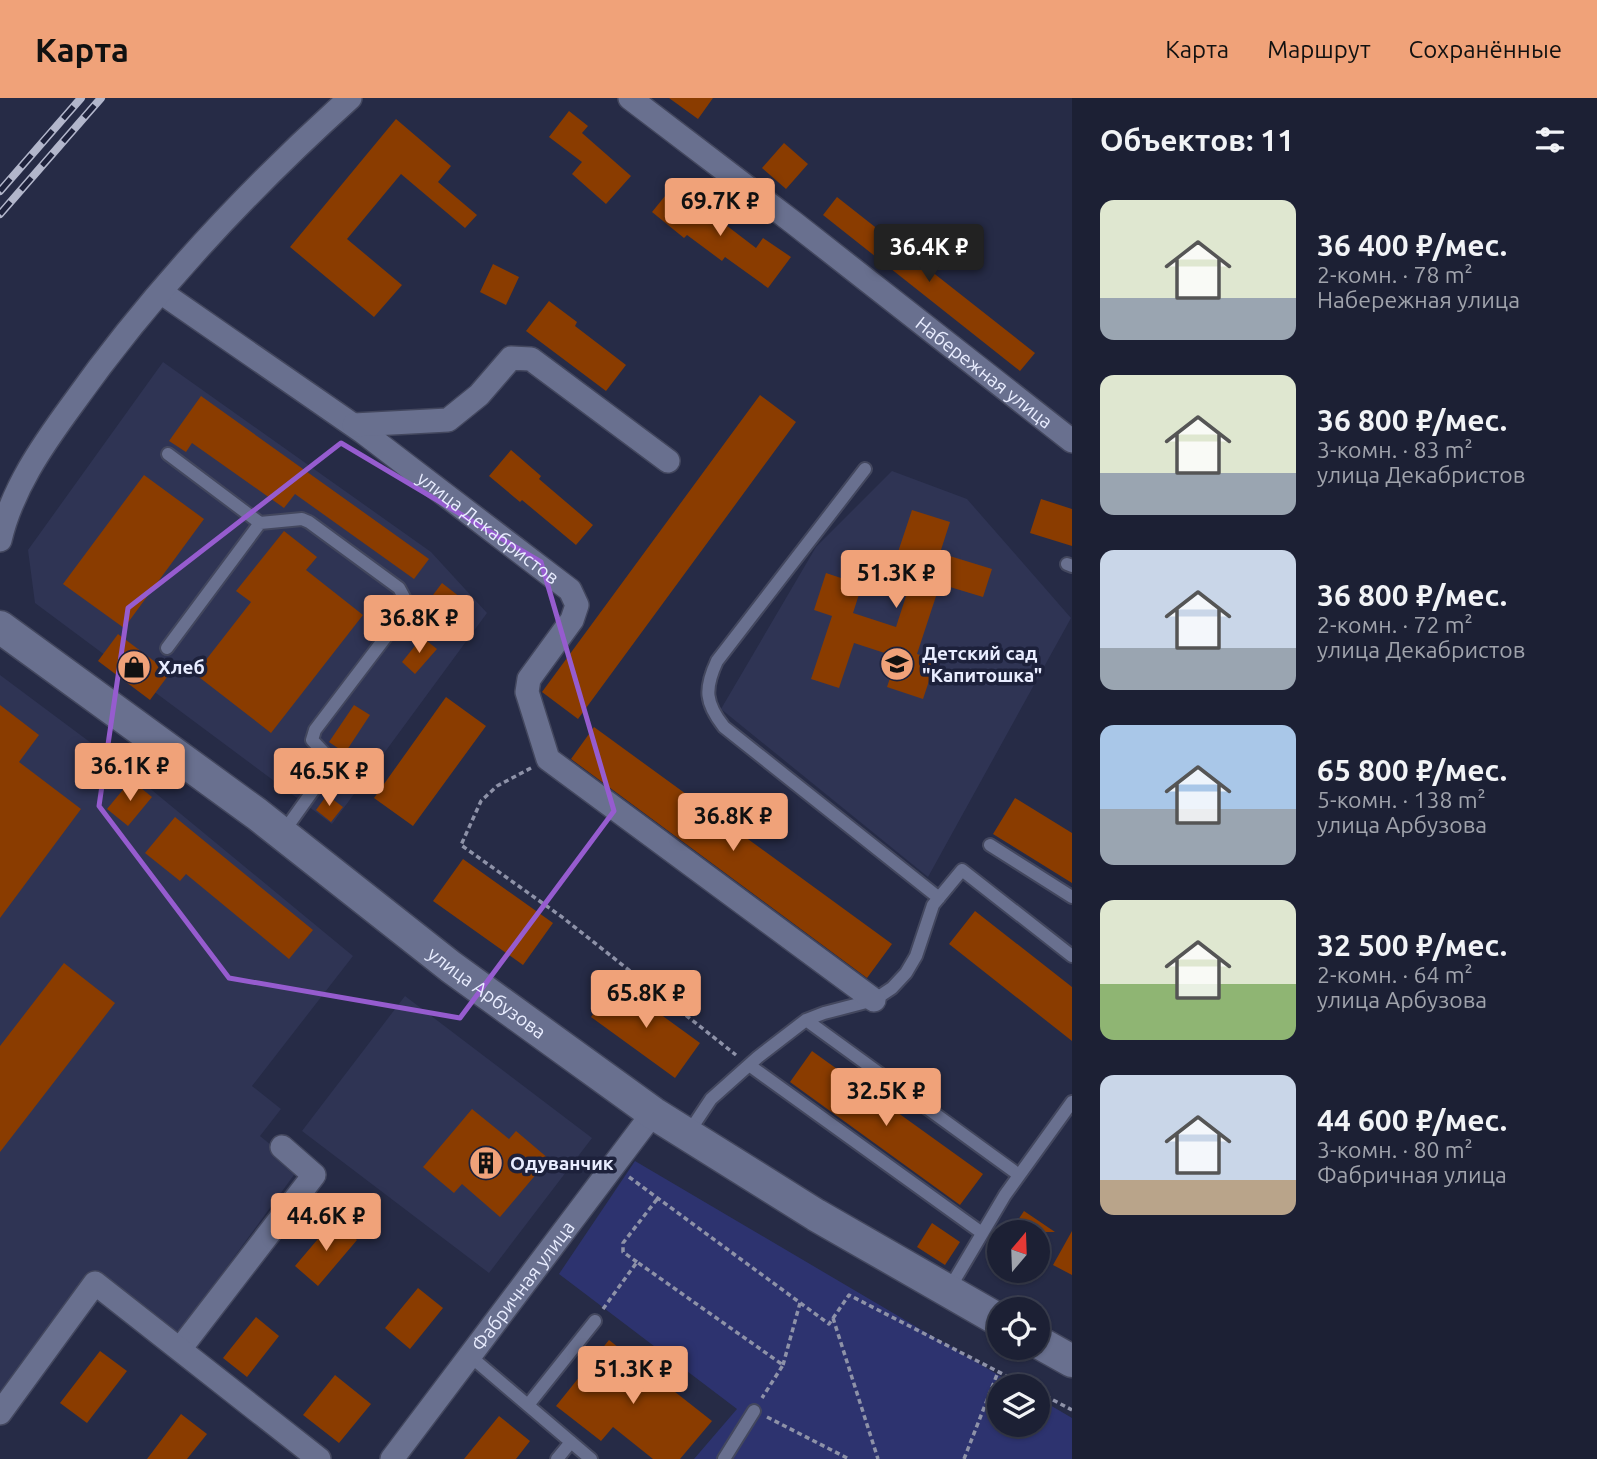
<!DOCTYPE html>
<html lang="ru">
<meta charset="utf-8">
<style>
body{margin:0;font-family:Ubuntu,sans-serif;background:#292d40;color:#f1f3f6;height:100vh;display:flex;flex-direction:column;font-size:26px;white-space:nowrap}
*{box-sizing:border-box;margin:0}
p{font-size:23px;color:#a0a3ac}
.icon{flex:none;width:38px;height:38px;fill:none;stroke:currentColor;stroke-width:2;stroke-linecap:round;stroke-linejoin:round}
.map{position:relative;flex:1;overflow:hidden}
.drawer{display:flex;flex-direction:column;background:#1c2034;width:525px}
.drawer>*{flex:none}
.needle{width:46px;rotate:19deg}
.tools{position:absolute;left:987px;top:1122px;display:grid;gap:14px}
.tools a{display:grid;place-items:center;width:63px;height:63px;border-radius:50%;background:#1c2034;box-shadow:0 2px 5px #0004,0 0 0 2px #3a3e4f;font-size:35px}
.price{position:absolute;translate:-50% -60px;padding:0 16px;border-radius:7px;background:#f0a279;color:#111;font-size:23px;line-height:46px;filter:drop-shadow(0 2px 4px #0008)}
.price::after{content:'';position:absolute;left:50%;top:42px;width:21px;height:16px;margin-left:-10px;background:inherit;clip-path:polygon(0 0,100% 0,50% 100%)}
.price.active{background:#222;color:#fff}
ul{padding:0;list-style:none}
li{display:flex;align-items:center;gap:21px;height:175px;padding:0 28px}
li span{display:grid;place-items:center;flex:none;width:196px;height:140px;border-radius:14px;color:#555}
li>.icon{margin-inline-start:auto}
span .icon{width:84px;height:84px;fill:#fffc;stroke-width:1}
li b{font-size:30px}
h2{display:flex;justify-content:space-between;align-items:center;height:84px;padding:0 28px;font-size:30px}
header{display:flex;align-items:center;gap:42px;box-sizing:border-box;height:98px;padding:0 35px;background:#f0a279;color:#111}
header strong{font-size:33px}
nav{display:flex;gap:38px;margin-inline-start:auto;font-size:24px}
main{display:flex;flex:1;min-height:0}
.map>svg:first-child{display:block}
</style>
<header>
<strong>Карта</strong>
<nav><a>Карта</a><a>Маршрут</a><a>Сохранённые</a></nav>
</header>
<main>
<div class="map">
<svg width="1072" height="1361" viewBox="0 0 1072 1361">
<rect width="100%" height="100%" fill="#262b46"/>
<!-- built -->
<path fill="#2f3454" d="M 163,264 L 431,454 L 487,515 L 332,726 L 35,505 L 28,452 Z
M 892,373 L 967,401 L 1071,520 L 928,779 L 721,611 L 816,449 Z
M 0,577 L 130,674 L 353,858 L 252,988 L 281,1011 L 260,1038 L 299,1070 L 175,1240 L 94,1177 L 0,1302 Z
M 405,898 L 592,1040 L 489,1175 L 302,1033 Z"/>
<!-- green -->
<path fill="#2d336f" d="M 635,1063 L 1017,1288 L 999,1288 L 999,1326 L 1038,1326 L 1038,1300 L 1072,1320 L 1072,1361 L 694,1361 L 737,1311 L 559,1176 Z"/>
<!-- building -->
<path fill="#8a3c00" d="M 669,0 L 713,0 L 698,21 Z
M 569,13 L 588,28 L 582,35 L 631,78 L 606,106 L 572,76 L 582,64 L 549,39 Z
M 396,21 L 451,68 L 438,84 L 477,117 L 465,130 L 401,76 L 347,141 L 402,187 L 374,219 L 290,149 Z
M 784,45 L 808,66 L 786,91 L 762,70 Z
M 674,87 L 721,125 L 722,124 L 756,150 L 763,140 L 791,159 L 768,190 L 725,159 L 722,163 L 687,137 L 684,140 L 652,114 Z
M 837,99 L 1035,255 L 1020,273 L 823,117 Z
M 493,166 L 519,179 L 506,207 L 480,194 Z
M 549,203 L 577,224 L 575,228 L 626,267 L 606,293 L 526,233 Z
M 760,297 L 796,324 L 578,621 L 542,594 Z
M 201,298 L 429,461 L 414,481 L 295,396 L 284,410 L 192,345 L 186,354 L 169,343 Z
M 511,352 L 541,378 L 539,381 L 593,427 L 576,447 L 522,402 L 520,404 L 489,378 Z
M 144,377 L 204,421 L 124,530 L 63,486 Z
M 1041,401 L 1072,411 L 1072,448 L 1030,435 Z
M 912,412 L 950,424 L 940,455 L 992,471 L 983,499 L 940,486 L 917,556 L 936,562 L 923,601 L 887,589 L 897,559 L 854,545 L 839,590 L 811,581 L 832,518 L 814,512 L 826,475 L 862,487 L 853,515 L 896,529 L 918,461 L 898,454 Z
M 284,433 L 317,459 L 306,472 L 363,517 L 271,635 L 195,576 L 251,504 L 236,493 Z
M 442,485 L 465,503 L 453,519 L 430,501 Z
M 118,536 L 170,575 L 150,602 L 98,563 Z
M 422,539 L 437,551 L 415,576 L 402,564 Z
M 446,599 L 486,628 L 413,728 L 374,700 Z
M 0,607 L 39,637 L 19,664 L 81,711 L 0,820 Z
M 354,607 L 370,617 L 345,655 L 329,644 Z
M 594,629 L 892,846 L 867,880 L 571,661 Z
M 131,682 L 152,699 L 128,728 L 107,711 Z
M 327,697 L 343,709 L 331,724 L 316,712 Z
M 1015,700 L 1072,735 L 1072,785 L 993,736 Z
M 175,719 L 313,832 L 289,861 L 186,776 L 180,783 L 145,755 Z
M 463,761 L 553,825 L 523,867 L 433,803 Z
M 975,813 L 1072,889 L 1072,943 L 949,846 Z
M 64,865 L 115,905 L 0,1054 L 0,948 Z
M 616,884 L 700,945 L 675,980 L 591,919 Z
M 812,953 L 983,1076 L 960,1107 L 790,984 Z
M 472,1011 L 509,1041 L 516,1033 L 549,1061 L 500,1119 L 462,1086 L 454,1095 L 423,1069 Z
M 1024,1113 L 1055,1134 L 1010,1134 Z
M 334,1122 L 357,1142 L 318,1188 L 295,1168 Z
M 932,1125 L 960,1144 L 945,1167 L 917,1149 Z
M 1072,1133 L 1072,1177 L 1053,1167 Z
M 418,1190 L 443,1210 L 410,1251 L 385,1230 Z
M 256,1219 L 279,1238 L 247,1279 L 223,1260 Z
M 609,1242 L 712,1323 L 680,1361 L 653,1361 L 613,1329 L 601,1343 L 556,1308 Z
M 100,1253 L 127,1273 L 87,1325 L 60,1305 Z
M 335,1277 L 371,1306 L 339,1345 L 303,1317 Z
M 181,1316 L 207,1336 L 187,1361 L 147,1361 Z
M 499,1318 L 530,1343 L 516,1361 L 464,1361 Z"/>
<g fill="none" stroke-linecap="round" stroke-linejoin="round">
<!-- lane casing -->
<g stroke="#43475e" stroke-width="16">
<path id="lane" d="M 168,356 L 260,425
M 865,371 L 717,563 C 704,591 705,605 724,629 L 939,800
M 1067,466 L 1072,468
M 167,550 L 260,425 L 302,421 L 309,424 L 399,490 L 406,503 L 404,515 L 315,632 L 312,642 L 330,661 L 329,670 L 282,736
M 990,747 L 1072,799
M 806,922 L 1019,1077
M 749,967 L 982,1135
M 687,1037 L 711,1001 L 758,959 L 806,922 L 824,915 L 874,902 L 892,890 L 906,875 L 916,858 L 933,807 L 962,772 L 1072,858
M 948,1193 L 1005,1097 L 1072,1004
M 470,1258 L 591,1361
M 528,1307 L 595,1223
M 557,1361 L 571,1344
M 724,1361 L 754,1313"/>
</g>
<!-- street casing -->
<g stroke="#43475e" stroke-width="26">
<g id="street">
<path id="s1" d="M 630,0 L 794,125 L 1072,343"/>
<path id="s2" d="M 162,195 L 363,334 L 570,492 L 577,507 L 572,522 L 529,581 L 527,594 L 548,661 L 874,902"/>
<path d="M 354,327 L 448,322 L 479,297 L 511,260 L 531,261 L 668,363"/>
<path d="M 0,442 C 12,391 42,348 72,307 C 152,194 248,92 350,0"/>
<path d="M 180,1251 L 314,1077 L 282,1049"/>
<path d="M 0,1315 L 95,1185 L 319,1361"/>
<path id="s3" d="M 392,1361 L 653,1015"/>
</g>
</g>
<!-- secondary casing -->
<g stroke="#43475e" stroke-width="35">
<g id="secondary">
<path id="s4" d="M 0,529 L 257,716 L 451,869 L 653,1015 L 816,1117 L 999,1222"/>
<path d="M 1038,1244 L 1072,1263"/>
</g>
</g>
<!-- path -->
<path stroke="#8e92a8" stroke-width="3.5" stroke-dasharray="5 3.5" stroke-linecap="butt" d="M 531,670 L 497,688 L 481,703 L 461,747 L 562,819 L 736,957
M 629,1079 L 829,1226 L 849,1197 L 1026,1288
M 637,1164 L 623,1154 L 623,1145 L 658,1100
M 603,1211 L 637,1164 L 783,1267 L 762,1300
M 833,1220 L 878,1361
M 783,1267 L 800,1205
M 1038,1294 L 1072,1312
M 767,1319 L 849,1361
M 964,1361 L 998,1274"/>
<!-- lane -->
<use href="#lane" stroke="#69708f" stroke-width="12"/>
<!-- street -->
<use href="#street" stroke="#69708f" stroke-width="23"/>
<!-- secondary -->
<use href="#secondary" stroke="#69708f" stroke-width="32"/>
<!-- rail casing -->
<g stroke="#b2b6cb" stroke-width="8">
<path id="rail" d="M 0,93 L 81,0
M 0,116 L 101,0"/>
</g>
<!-- rail -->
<use href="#rail" stroke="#1d213b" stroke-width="5" stroke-dasharray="16" stroke-linecap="butt"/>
</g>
<!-- marked area -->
<path fill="none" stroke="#965ccf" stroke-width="5" stroke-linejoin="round" d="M 341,345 L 541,464 L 614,713 L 460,920 L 229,880 L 99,708 L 128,510 Z"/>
<!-- icons -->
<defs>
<g id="school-disc" transform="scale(1.75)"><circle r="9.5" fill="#f0a279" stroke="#1d213b"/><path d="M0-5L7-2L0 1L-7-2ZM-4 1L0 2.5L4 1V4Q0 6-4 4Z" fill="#111"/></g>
<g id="shop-disc" transform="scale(1.75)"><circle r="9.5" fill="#f0a279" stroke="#1d213b"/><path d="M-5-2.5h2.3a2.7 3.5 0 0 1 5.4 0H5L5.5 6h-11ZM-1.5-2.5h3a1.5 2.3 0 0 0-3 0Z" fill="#111"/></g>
<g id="building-disc" transform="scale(1.75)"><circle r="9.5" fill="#f0a279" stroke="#1d213b"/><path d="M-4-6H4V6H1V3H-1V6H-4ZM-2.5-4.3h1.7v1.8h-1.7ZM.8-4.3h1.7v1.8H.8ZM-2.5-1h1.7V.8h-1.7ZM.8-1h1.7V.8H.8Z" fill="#111"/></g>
</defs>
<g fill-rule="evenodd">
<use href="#school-disc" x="897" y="566"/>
<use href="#shop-disc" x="134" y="569"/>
<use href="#building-disc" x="486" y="1065"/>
</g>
<g text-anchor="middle" stroke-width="7" stroke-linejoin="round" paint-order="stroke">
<!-- street labels -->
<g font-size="19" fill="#e9edff" stroke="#1d213b">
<text dy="7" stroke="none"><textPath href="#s1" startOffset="448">Набережная улица</textPath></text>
<text dy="7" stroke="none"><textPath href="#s2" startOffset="402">улица Декабристов</textPath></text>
<text dy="7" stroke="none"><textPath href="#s4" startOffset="609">улица Арбузова</textPath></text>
<text dy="7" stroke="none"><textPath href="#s3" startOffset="217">Фабричная улица</textPath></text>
</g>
<!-- poi labels -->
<g font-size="19" font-weight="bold" fill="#e9edff" stroke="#1d213b" text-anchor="start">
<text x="922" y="562">Детский сад<tspan x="922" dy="22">"Капитошка"</tspan></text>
<text x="158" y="576">Хлеб</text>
<text x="510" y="1072">Одуванчик</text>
</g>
</g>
</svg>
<div class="tools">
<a><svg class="needle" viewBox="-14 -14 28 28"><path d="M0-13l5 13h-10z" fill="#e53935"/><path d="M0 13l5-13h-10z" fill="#a0a3ac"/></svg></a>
<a><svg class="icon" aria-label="locate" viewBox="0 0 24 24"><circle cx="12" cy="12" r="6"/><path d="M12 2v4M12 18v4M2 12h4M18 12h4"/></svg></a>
<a><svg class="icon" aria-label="layers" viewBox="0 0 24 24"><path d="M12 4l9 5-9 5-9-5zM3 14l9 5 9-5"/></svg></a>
</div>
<b class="price" style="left:720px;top:140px">69.7K ₽</b>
<b class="price active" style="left:929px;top:186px">36.4K ₽</b>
<b class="price" style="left:896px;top:512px">51.3K ₽</b>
<b class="price" style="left:419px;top:557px">36.8K ₽</b>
<b class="price" style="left:130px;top:705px">36.1K ₽</b>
<b class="price" style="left:329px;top:710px">46.5K ₽</b>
<b class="price" style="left:733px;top:755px">36.8K ₽</b>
<b class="price" style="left:646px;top:932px">65.8K ₽</b>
<b class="price" style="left:886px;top:1030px">32.5K ₽</b>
<b class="price" style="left:326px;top:1155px">44.6K ₽</b>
<b class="price" style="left:633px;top:1308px">51.3K ₽</b>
</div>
<section class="drawer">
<h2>Объектов: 11<svg class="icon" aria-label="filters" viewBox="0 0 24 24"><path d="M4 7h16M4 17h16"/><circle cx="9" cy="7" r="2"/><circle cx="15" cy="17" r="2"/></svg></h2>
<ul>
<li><span style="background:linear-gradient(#dfe7d0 70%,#9aa5b1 0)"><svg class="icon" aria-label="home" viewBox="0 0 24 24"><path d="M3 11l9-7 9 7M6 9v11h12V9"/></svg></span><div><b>36 400 ₽/мес.</b><p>2-комн. · 78 m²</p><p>Набережная улица</p></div></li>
<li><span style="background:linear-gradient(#dfe7d0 70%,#9aa5b1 0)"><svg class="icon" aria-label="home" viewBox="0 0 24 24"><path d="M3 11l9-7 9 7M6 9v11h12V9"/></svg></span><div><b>36 800 ₽/мес.</b><p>3-комн. · 83 m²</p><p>улица Декабристов</p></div></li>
<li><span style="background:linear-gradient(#c9d6e8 70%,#9aa5b1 0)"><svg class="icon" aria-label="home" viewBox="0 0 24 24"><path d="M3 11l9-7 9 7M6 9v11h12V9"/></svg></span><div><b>36 800 ₽/мес.</b><p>2-комн. · 72 m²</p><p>улица Декабристов</p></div></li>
<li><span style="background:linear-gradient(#a9c7e8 60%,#9aa5b1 0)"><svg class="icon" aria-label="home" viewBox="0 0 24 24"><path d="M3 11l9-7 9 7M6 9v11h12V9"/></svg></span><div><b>65 800 ₽/мес.</b><p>5-комн. · 138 m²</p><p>улица Арбузова</p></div></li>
<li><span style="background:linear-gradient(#dfe7d0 60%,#8fb573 0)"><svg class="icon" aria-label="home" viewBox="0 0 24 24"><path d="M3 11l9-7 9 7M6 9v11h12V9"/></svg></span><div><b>32 500 ₽/мес.</b><p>2-комн. · 64 m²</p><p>улица Арбузова</p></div></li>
<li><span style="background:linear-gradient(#c9d6e8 75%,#b9a48a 0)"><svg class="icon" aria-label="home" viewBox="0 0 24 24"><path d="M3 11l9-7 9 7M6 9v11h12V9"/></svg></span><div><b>44 600 ₽/мес.</b><p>3-комн. · 80 m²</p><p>Фабричная улица</p></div></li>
</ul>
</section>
</main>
